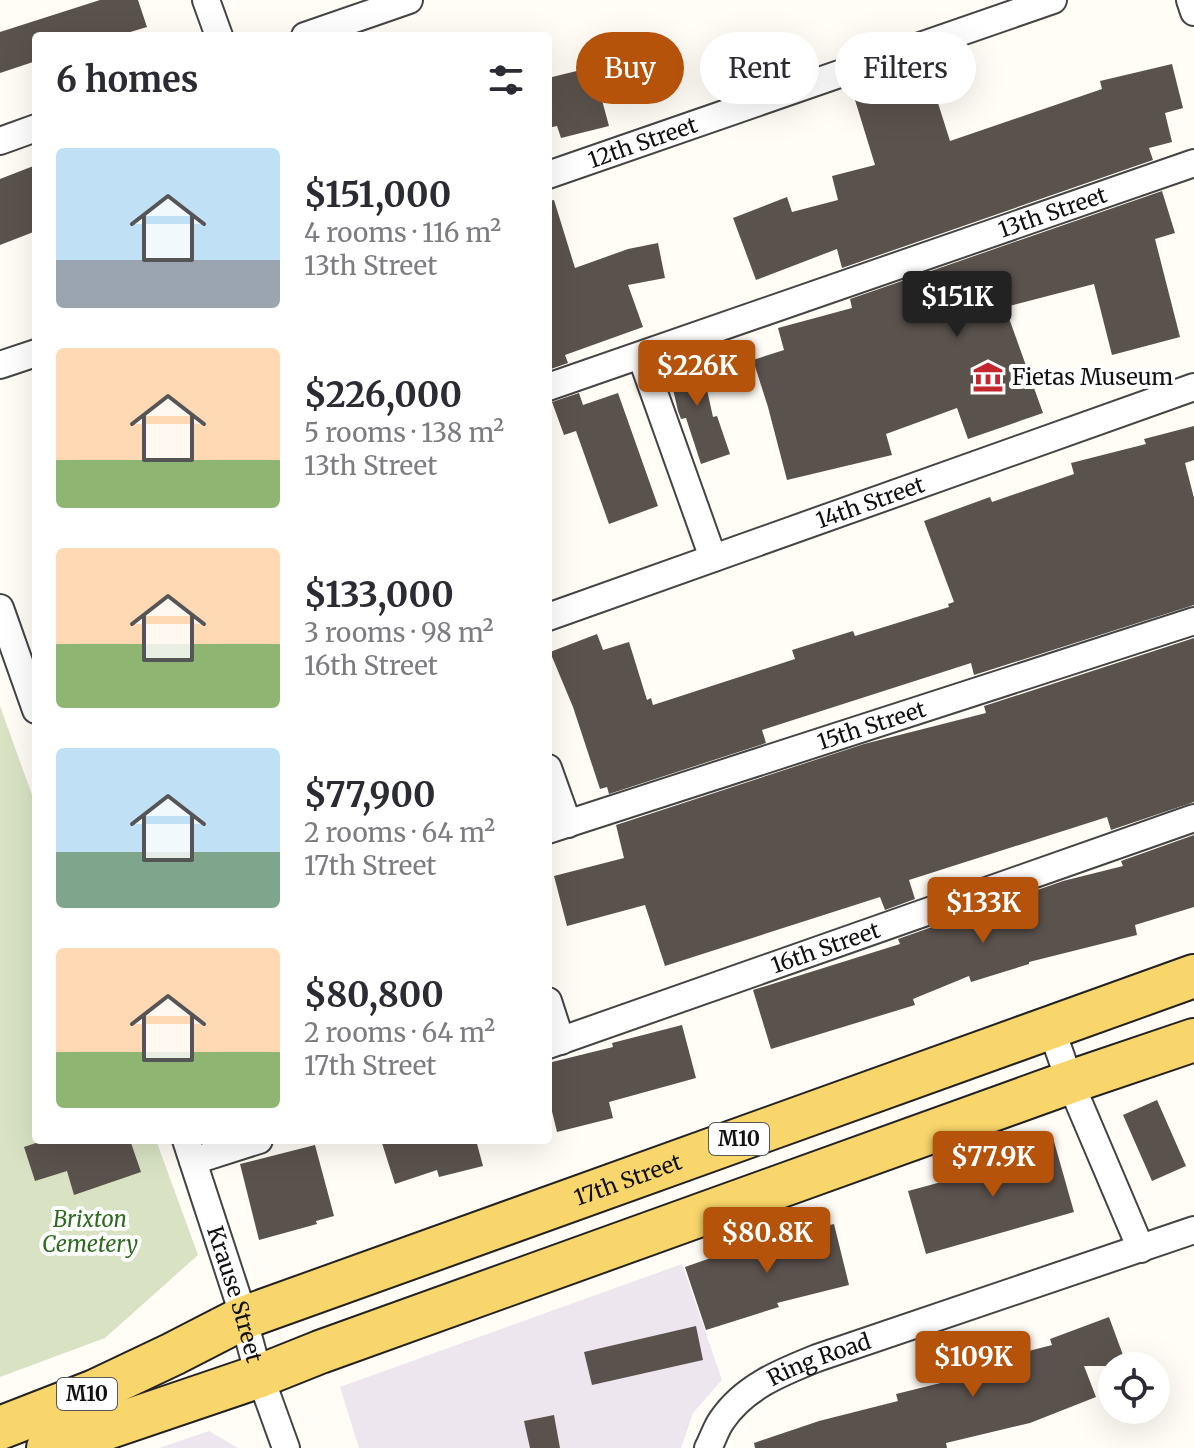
<!DOCTYPE html>
<meta charset="utf-8">
<style>
body{margin:0;font-family:Merriweather,serif;background:#f7f7f7;color:#2b2b33;height:100vh;display:flex;flex-direction:column;font-size:30px;white-space:nowrap}
*{box-sizing:border-box;margin:0}
p{font-size:26px;color:#7c7c81}
.icon{flex:none;width:44px;height:44px;fill:none;stroke:currentColor;stroke-width:2;stroke-linecap:round;stroke-linejoin:round}
.map{position:relative;flex:1;overflow:hidden}
.details{position:absolute;left:32px;top:32px;width:520px;height:1112px;display:flex;flex-direction:column;background:#fff;border-radius:8px;box-shadow:0 8px 32px #0002}
.details>*{flex:none}
.guide{position:absolute;left:576px;top:32px;width:498px;height:72px;display:flex;gap:16px}
.fabs{position:absolute;left:1098px;top:1352px;display:grid;gap:16px}
.fabs a{display:grid;place-items:center;width:72px;height:72px;border-radius:50%;background:#fff;box-shadow:0 8px 32px #0002;font-size:40px}
.price{position:absolute;translate:-50% -68px;padding:0 18px;border-radius:8px;background:#b45309;color:#fff;font-size:26px;line-height:52px;filter:drop-shadow(0 2px 4px #0008)}
.price::after{content:'';position:absolute;left:50%;top:48px;width:24px;height:18px;margin-left:-12px;background:inherit;clip-path:polygon(0 0,100% 0,50% 100%)}
.price.on{background:#222;color:#fff}
ul{padding:0;list-style:none}
li{display:flex;align-items:center;gap:24px;height:200px;padding:0 24px}
li span{display:grid;place-items:center;flex:none;width:224px;height:160px;border-radius:8px;color:#555}
li>.icon{margin-inline-start:auto}
span .icon{width:96px;height:96px;fill:#fffc;stroke-width:1}
li b{font-size:34px}
h2{display:flex;justify-content:space-between;align-items:center;height:96px;padding:0 24px;font-size:34px}
.pill{padding:0 28px;border-radius:36px;background:#fff;box-shadow:0 8px 32px #0002;font-size:28px;line-height:72px}
.pill.on{background:#b45309;color:#fff}
.map>svg:first-child{display:block}
</style>
<div class="map">
<svg width="1194" height="1448" viewBox="0 0 1194 1448">
<rect width="100%" height="100%" fill="#fffdf5"/>
<!-- industrial -->
<path fill="#eee6ef" d="M 682,1264 L 722,1380 L 693,1413 L 681,1448 L 359,1448 L 340,1387 Z
M 209,1431 L 238,1448 L 159,1448 Z"/>
<!-- cemetery -->
<path fill="#d9e3c4" d="M 0,706 L 36,806 L 36,1140 L 156,1140 L 198,1255 L 105,1338 L 0,1377 Z"/>
<!-- building -->
<path fill="#5a524d" d="M 100,0 L 138,0 L 147,27 L 117,36 L 36,36 L 36,61 L 0,73 L 0,32 Z
M 925,62 L 950,141 L 1102,89 L 1100,81 L 1172,64 L 1183,108 L 1165,113 L 1172,142 L 1149,148 L 1153,160 L 842,268 L 837,249 L 756,280 L 733,218 L 787,197 L 792,212 L 838,200 L 832,176 L 875,165 L 851,87 Z
M 593,67 L 609,126 L 561,138 L 557,126 L 548,128 L 548,78 Z
M 36,165 L 36,231 L 0,245 L 0,179 Z
M 1162,191 L 1175,233 L 1155,239 L 1180,337 L 1112,355 L 1094,284 L 1005,307 L 1043,413 L 968,439 L 957,408 L 886,434 L 892,455 L 787,480 L 768,407 L 753,360 L 784,350 L 778,328 L 852,308 L 850,299 Z
M 554,200 L 575,268 L 628,249 L 658,243 L 665,278 L 628,285 L 643,327 L 565,355 L 568,363 L 548,370 L 548,201 Z
M 699,354 L 713,417 L 717,416 L 730,454 L 701,464 L 686,418 L 681,419 L 678,411 L 667,363 Z
M 579,393 L 583,405 L 618,393 L 658,506 L 609,524 L 576,431 L 564,435 L 552,402 Z
M 1194,426 L 1194,460 L 1185,463 L 1194,498 L 1194,605 L 974,675 L 971,663 L 762,730 L 766,743 L 609,794 L 607,787 L 600,789 L 573,707 L 550,652 L 597,634 L 603,650 L 629,642 L 647,700 L 651,698 L 653,705 L 795,659 L 792,650 L 853,631 L 855,636 L 949,607 L 948,604 L 954,602 L 924,521 L 990,497 L 992,502 L 1074,474 L 1071,463 L 1146,444 L 1144,439 Z
M 1194,638 L 1194,802 L 1111,830 L 1107,817 L 909,880 L 915,899 L 885,910 L 880,897 L 665,966 L 645,905 L 567,926 L 554,876 L 624,858 L 616,825 L 864,744 L 986,713 L 984,706 Z
M 1194,835 L 1194,907 L 1135,925 L 1137,935 L 1029,962 L 1029,964 L 971,982 L 969,976 L 913,999 L 915,1005 L 771,1049 L 753,990 L 900,944 L 898,939 L 1063,881 L 1123,866 L 1121,861 Z
M 682,1025 L 696,1078 L 609,1102 L 613,1118 L 557,1132 L 548,1095 L 548,1063 L 613,1047 L 612,1043 Z
M 1157,1100 L 1186,1166 L 1152,1181 L 1123,1115 Z
M 1053,1138 L 1074,1212 L 926,1254 L 908,1191 L 982,1171 L 981,1167 L 1026,1154 L 1024,1147 Z
M 45,1140 L 130,1140 L 141,1172 L 74,1195 L 67,1171 L 35,1181 L 24,1147 Z
M 381,1140 L 476,1140 L 483,1166 L 439,1177 L 437,1170 L 395,1184 Z
M 315,1145 L 334,1216 L 316,1221 L 317,1224 L 259,1240 L 240,1164 Z
M 834,1224 L 849,1285 L 777,1303 L 779,1307 L 706,1330 L 685,1267 L 742,1247 Z
M 1109,1317 L 1127,1366 L 1084,1366 L 1096,1397 L 1030,1423 L 946,1443 L 947,1448 L 755,1448 L 754,1443 L 819,1421 L 898,1401 L 896,1394 L 973,1375 L 971,1366 L 1052,1345 L 1050,1339 Z
M 696,1326 L 703,1360 L 592,1385 L 584,1352 Z
M 554,1415 L 560,1448 L 530,1448 L 524,1421 Z"/>
<g fill="none" stroke-linecap="round" stroke-linejoin="round">
<!-- minor casing -->
<g stroke="#444" stroke-width="30">
<g id="minor">
<path d="M 206,0 L 219,36"/>
<path d="M 1190,0 L 1194,12"/>
<path d="M 305,36 L 409,0"/>
<path d="M 0,141 L 36,128"/>
<path id="s1" d="M 548,175 L 1053,0"/>
<path d="M 641,356 L 713,558"/>
<path d="M 0,365 L 36,353"/>
<path id="s2" d="M 548,387 L 1194,163"/>
<path d="M 0,608 L 36,710"/>
<path id="s3" d="M 548,617 L 1194,387"/>
<path d="M 548,768 L 568,824"/>
<path id="s4" d="M 548,830 L 1194,621"/>
<path d="M 548,1001 L 561,1041"/>
<path d="M 1051,1028 L 1070,1082 L 1141,1249"/>
<path id="s5" d="M 548,1045 L 1194,818"/>
<path id="s6" d="M 186,1140 L 239,1302 L 256,1365 L 286,1448"/>
<path d="M 193,1161 L 259,1140"/>
<path id="s7" d="M 708,1448 C 713,1439 716,1428 722,1420 C 744,1387 782,1372 817,1358 L 1194,1230"/>
</g>
</g>
<!-- primary casing -->
<g stroke="#222" stroke-width="46">
<g id="primary">
<path id="s8" d="M 0,1428 L 95,1391 L 173,1354 L 243,1318 L 1194,976"/>
<path d="M 48,1448 L 260,1376 L 320,1352 L 1070,1082 L 1194,1040"/>
</g>
</g>
<!-- minor -->
<use href="#minor" stroke="#fff" stroke-width="26"/>
<!-- primary -->
<use href="#primary" stroke="#f9d66b" stroke-width="42"/>
</g>
<!-- icons -->
<defs>
<g id="museum-bare" transform="scale(2.4)"><path d="M0-6L6-3V-2H-6V-3ZM-5-1h2V3h-2ZM-1-1h2V3h-2ZM3-1h2V3H3ZM-6 4H6V6H-6Z" fill="#c4262e" stroke="#fff" stroke-width="2.5" paint-order="stroke"/></g>
</defs>
<g fill-rule="evenodd">
<use href="#museum-bare" x="988" y="377"/>
</g>
<g text-anchor="middle" stroke-width="8" stroke-linejoin="round" paint-order="stroke">
<!-- shield labels -->
<g fill="#fff" stroke="#585858" stroke-width="2">
<rect x="709" y="1123" width="60" height="32" rx="6"/>
<rect x="57" y="1378" width="60" height="32" rx="6"/>
</g>
<g font-size="20" font-weight="bold" fill="#111">
<text x="739" y="1146">M10</text>
<text x="87" y="1401">M10</text>
</g>
<!-- street labels -->
<g font-size="22" fill="#111" stroke="#fff">
<text dy="8" stroke="none"><textPath href="#s1" startOffset="100">12th Street</textPath></text>
<text dy="8" stroke="none"><textPath href="#s2" startOffset="534">13th Street</textPath></text>
<text dy="8" stroke="none"><textPath href="#s3" startOffset="342">14th Street</textPath></text>
<text dy="8" stroke="none"><textPath href="#s4" startOffset="340">15th Street</textPath></text>
<text dy="8" stroke="none"><textPath href="#s5" startOffset="294">16th Street</textPath></text>
<text dy="8" stroke="none"><textPath href="#s8" startOffset="676">17th Street</textPath></text>
<text dy="8" stroke="none"><textPath href="#s6" startOffset="162">Krause Street</textPath></text>
<text dy="8" stroke="none"><textPath href="#s7" startOffset="148">Ring Road</textPath></text>
</g>
<!-- poi labels -->
<g font-size="22" fill="#111" stroke="#fff" text-anchor="start">
<text x="1012" y="385">Fietas Museum</text>
</g>
<!-- park labels -->
<g font-size="22" font-style="italic" fill="#2f6b1f" stroke="#fff">
<text x="90" y="1227">Brixton<tspan x="90" dy="25">Cemetery</tspan></text>
</g>
</g>
</svg>
<div class="fabs">
<a><svg class="icon" aria-label="locate" viewBox="0 0 24 24"><circle cx="12" cy="12" r="6"/><path d="M12 2v4M12 18v4M2 12h4M18 12h4"/></svg></a>
</div>
<b class="price on" style="left:957px;top:339px">$151K</b>
<b class="price" style="left:697px;top:408px">$226K</b>
<b class="price" style="left:983px;top:945px">$133K</b>
<b class="price" style="left:993px;top:1199px">$77.9K</b>
<b class="price" style="left:767px;top:1275px">$80.8K</b>
<b class="price" style="left:973px;top:1399px">$109K</b>
<div class="guide">
<a class="pill on">Buy</a>
<a class="pill">Rent</a>
<a class="pill">Filters</a>
</div>
<section class="details">
<h2>6 homes<svg class="icon" aria-label="filters" viewBox="0 0 24 24"><path d="M4 7h16M4 17h16"/><circle cx="9" cy="7" r="2"/><circle cx="15" cy="17" r="2"/></svg></h2>
<ul>
<li><span style="background:linear-gradient(#bfe0f5 70%,#9aa5b1 0)"><svg class="icon" aria-label="home" viewBox="0 0 24 24"><path d="M3 11l9-7 9 7M6 9v11h12V9"/></svg></span><div><b>$151,000</b><p>4 rooms · 116 m²</p><p>13th Street</p></div></li>
<li><span style="background:linear-gradient(#ffd9b3 70%,#8fb573 0)"><svg class="icon" aria-label="home" viewBox="0 0 24 24"><path d="M3 11l9-7 9 7M6 9v11h12V9"/></svg></span><div><b>$226,000</b><p>5 rooms · 138 m²</p><p>13th Street</p></div></li>
<li><span style="background:linear-gradient(#ffd9b3 60%,#8fb573 0)"><svg class="icon" aria-label="home" viewBox="0 0 24 24"><path d="M3 11l9-7 9 7M6 9v11h12V9"/></svg></span><div><b>$133,000</b><p>3 rooms · 98 m²</p><p>16th Street</p></div></li>
<li><span style="background:linear-gradient(#bfe0f5 65%,#7fa58c 0)"><svg class="icon" aria-label="home" viewBox="0 0 24 24"><path d="M3 11l9-7 9 7M6 9v11h12V9"/></svg></span><div><b>$77,900</b><p>2 rooms · 64 m²</p><p>17th Street</p></div></li>
<li><span style="background:linear-gradient(#ffd9b3 65%,#8fb573 0)"><svg class="icon" aria-label="home" viewBox="0 0 24 24"><path d="M3 11l9-7 9 7M6 9v11h12V9"/></svg></span><div><b>$80,800</b><p>2 rooms · 64 m²</p><p>17th Street</p></div></li>
</ul>
</section>
</div>
